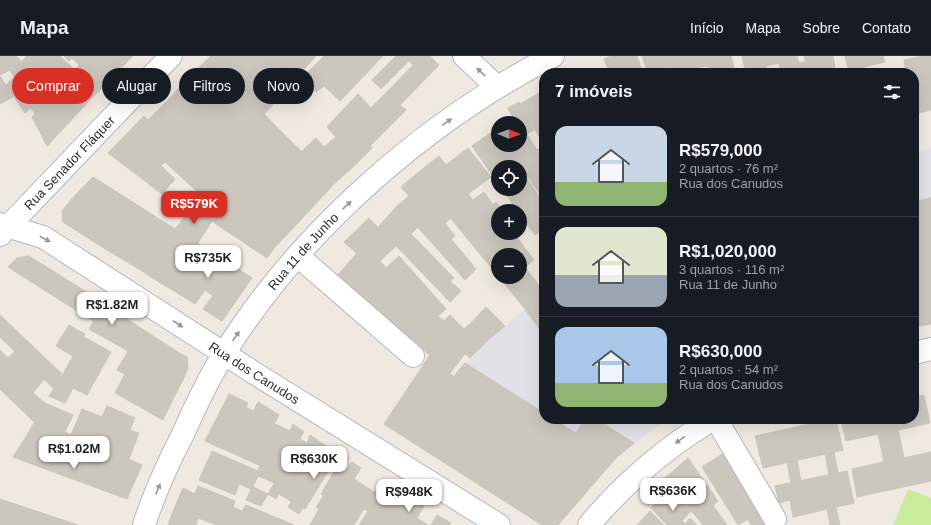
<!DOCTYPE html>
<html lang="pt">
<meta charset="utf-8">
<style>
body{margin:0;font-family:Helvetica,sans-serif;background:#242831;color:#f1f3f6;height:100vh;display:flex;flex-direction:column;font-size:15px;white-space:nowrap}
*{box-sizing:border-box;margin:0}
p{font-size:13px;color:#9ea1a6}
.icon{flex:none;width:22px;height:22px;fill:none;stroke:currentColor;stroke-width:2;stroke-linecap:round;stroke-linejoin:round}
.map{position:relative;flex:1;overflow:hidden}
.details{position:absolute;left:539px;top:12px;width:380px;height:356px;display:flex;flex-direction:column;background:#171b24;border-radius:16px;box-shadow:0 4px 16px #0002}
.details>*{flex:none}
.top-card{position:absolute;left:12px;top:12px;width:380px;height:36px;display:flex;gap:8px}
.needle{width:26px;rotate:91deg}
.tools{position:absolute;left:491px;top:60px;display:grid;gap:8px}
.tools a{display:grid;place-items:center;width:36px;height:36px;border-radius:50%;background:#171b24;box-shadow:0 4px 16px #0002;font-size:20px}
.price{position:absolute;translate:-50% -34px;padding:0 9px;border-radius:8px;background:#fff;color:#222;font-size:13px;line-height:26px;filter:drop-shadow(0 1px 2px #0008)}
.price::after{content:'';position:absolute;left:50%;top:24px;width:12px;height:9px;margin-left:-6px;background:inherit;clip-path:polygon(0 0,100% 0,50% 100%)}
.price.current{background:#d93025;color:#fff}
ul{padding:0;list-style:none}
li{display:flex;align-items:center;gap:12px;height:100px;padding:0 16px}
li+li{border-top:1px solid #363941}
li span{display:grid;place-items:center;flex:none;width:112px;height:80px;border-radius:12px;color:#555}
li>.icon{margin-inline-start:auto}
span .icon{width:48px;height:48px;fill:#fffc;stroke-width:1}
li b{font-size:17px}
h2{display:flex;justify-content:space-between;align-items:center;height:48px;padding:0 16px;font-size:17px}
.tag{padding:0 14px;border-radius:18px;background:#171b24;box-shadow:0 4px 16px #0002;font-size:14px;line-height:36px}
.tag.current{background:#d93025;color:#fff}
header{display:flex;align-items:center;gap:24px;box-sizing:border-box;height:56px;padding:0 20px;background:#171b24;border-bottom:1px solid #363941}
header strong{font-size:19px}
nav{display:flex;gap:22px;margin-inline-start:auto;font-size:14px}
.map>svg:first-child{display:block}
</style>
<header>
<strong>Mapa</strong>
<nav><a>Início</a><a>Mapa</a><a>Sobre</a><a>Contato</a></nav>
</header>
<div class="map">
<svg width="931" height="469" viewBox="0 0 931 469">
<rect width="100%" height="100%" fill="#efe9e1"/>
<!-- industrial -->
<path fill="#e3e1e8" d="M 931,92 L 931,268 L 914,271 L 914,96 Z
M 544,237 L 544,363 L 666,363 L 616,402 L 558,469 L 542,469 L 384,368 L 430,299 L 454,320 L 488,284 Z"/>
<!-- pitch -->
<path fill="#c9ec9a" d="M 908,433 L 931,442 L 931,469 L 893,469 Z"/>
<!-- building -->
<path fill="#cbc7bf" stroke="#cbc5ba" d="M 0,0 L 3,0 L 10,14 L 0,19 Z
M 3,0 L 16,0 L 77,58 L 47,90 L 32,61 L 35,58 L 31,52 L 25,57 L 6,29 L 14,21 Z
M 27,0 L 41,0 L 88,46 L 77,58 L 22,5 Z
M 41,0 L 60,0 L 98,36 L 88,46 Z
M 64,0 L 84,0 L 110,24 L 98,36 L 75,14 L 79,9 L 72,2 L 69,5 Z
M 84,0 L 106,0 L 120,13 L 110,24 Z
M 106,0 L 133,0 L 120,13 Z
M 211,0 L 316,0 L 267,55 Z
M 211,0 L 267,55 L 247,75 L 189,21 Z
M 324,0 L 383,0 L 340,45 L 324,30 L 316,36 L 304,26 L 304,20 Z
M 396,0 L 422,0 L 413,9 L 409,5 L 381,33 L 372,24 Z
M 422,0 L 430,0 L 439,9 L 400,49 L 406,54 L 370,90 L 340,57 L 358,38 L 371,52 Z
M 611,0 L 637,0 L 643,17 L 610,17 L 604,3 Z
M 642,0 L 669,0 L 675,17 L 648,17 Z
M 669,0 L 704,0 L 707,10 L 699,11 L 701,17 L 675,17 Z
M 704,0 L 731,0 L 735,17 L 720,17 L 719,14 L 710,17 Z
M 742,0 L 764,0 L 768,17 L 746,17 Z
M 764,0 L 797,0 L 799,7 L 805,6 L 808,17 L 768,17 L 780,13 L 779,7 L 766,10 Z
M 804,0 L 833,0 L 835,11 L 808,17 Z
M 845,0 L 883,0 L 885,6 L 864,11 L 866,17 L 849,17 Z
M 923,0 L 931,0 L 931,35 Z
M 923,0 L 931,35 L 931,54 L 915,58 L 914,17 L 906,17 L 904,4 Z
M 0,20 L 13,41 L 0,48 Z
M 189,21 L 254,82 L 234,104 L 170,42 Z
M 544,34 L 544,89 L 520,48 Z
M 170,42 L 234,104 L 214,126 L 148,64 Z
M 519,46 L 534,74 L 527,78 L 537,94 L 544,90 L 544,145 L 507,89 L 520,89 L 520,67 L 509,67 L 515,63 L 507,52 Z
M 340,57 L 372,92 L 353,111 L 330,86 L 336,81 L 327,71 Z
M 264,58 L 334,128 L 297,168 L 226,113 L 254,82 L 247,75 Z
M 144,60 L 214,126 L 202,140 L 165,106 L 161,110 L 175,123 L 162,138 L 108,97 Z
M 496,73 L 498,75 L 498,89 L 507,89 L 517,104 L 513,107 L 515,111 L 498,111 L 498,119 L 494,122 L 472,90 Z
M 316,82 L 324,91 L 330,86 L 353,111 L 334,128 L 302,95 Z
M 468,92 L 491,121 L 468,138 L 446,109 Z
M 439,100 L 515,199 L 498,199 L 498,220 L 415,119 Z
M 520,112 L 544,148 L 544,173 L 535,179 L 520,158 L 520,155 L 518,155 L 502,133 L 520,133 Z
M 226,113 L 297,168 L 276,190 L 205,137 Z
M 415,119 L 450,163 L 445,167 L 455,180 L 451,183 L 476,213 L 465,224 L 398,149 L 409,140 L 401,131 Z
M 93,121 L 175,173 L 159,190 L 76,138 Z
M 484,136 L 493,149 L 496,146 L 503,155 L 498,155 L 498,176 L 473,144 Z
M 205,137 L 276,190 L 267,202 L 192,152 Z
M 76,138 L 125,168 L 107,194 L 63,166 L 62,155 Z
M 931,142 L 931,268 L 914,271 L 914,146 Z
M 398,149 L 418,171 L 411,178 L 454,222 L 450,225 L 461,235 L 450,246 L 378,171 Z
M 192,152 L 212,165 L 198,187 L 175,173 Z
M 369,162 L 396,190 L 380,205 L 386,212 L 399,200 L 446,253 L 438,260 L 444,265 L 450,259 L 464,273 L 471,267 L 488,284 L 470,302 L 344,186 Z
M 125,168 L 159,190 L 139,213 L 107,194 Z
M 175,173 L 193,184 L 159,226 L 139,213 Z
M 498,177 L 520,177 L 516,180 L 534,204 L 525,211 L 520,205 L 520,199 L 515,199 Z
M 193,184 L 212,197 L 179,238 L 159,226 Z
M 212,197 L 235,211 L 213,240 L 205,234 L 195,248 L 179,238 Z
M 356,198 L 465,298 L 450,317 L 338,219 Z
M 29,200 L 104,247 L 93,265 L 8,211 L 17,202 Z
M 520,205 L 544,236 L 525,253 L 499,221 L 520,221 Z
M 235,211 L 252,222 L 222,265 L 203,253 Z
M 544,237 L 544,279 L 525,253 Z
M 104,247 L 136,269 L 121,291 L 89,273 Z
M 486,251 L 505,270 L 488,284 L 471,267 Z
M 0,259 L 62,318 L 54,333 L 0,281 Z
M 69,269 L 85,278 L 73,300 L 56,290 Z
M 136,269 L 181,298 L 170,319 L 121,291 Z
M 84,281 L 111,296 L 87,339 L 59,325 Z
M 0,294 L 8,302 L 15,295 L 44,323 L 33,337 L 45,347 L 34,366 L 0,333 Z
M 128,295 L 182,326 L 172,345 L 117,314 Z
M 181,298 L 187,301 L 188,312 L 182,326 L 170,319 Z
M 430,299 L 454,321 L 450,325 L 464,334 L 426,395 L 384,368 Z
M 465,307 L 544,357 L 544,363 L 553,363 L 616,402 L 558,469 L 542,469 L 426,395 L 464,334 L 450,325 Z
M 125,318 L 172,345 L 163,364 L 115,337 Z
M 59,325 L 73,332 L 65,347 L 49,340 Z
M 229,338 L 248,347 L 246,351 L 253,355 L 232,397 L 205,385 Z
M 924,339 L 930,367 L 898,374 L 904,402 L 931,396 L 931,425 L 857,441 L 852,413 L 884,406 L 878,378 L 846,385 L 841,363 L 914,363 L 914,341 Z
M 258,346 L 279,359 L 252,406 L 232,397 Z
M 45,347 L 73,359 L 65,376 L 36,364 Z
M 107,350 L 135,362 L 130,374 L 139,377 L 129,403 L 71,379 L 82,353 L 102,361 Z
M 585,363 L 596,363 L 634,387 L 616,402 L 576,377 Z
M 832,363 L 836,363 L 843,394 L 763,412 L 755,380 Z
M 36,364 L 142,409 L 134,427 L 25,382 Z
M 275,368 L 290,375 L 293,368 L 304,376 L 279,418 L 252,406 Z
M 310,379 L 326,390 L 292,446 L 279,438 L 276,443 L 268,438 L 300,383 L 307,387 Z
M 25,382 L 42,389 L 39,394 L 76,409 L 79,404 L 134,427 L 127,443 L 13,401 Z
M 326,390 L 339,398 L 305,453 L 303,452 L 299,458 L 288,451 Z
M 212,395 L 258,415 L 260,409 L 279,418 L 275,427 L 258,420 L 253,431 L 268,438 L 261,450 L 246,444 L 251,433 L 239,428 L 235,439 L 199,424 Z
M 834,396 L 838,417 L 829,419 L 825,398 Z
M 724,397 L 767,469 L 751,469 L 748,463 L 738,469 L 702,411 Z
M 688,402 L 718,445 L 713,449 L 727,469 L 703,469 L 665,422 Z
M 797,404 L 801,425 L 791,427 L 787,406 Z
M 352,406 L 361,412 L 325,469 L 310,469 L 319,453 L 316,451 L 324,439 L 321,438 L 336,412 L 345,416 Z
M 847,415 L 854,447 L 793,461 L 790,444 L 779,447 L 775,430 Z
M 354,423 L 374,436 L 364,453 L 354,469 L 325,469 Z
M 382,425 L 395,433 L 373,469 L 359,469 L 368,455 L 364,453 Z
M 198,430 L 235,445 L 233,451 L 242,455 L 246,449 L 294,469 L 217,469 L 187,458 Z
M 183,432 L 195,438 L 187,458 L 174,453 Z
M 395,433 L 410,442 L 393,469 L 373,469 Z
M 676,440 L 691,455 L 682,465 L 685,468 L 690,462 L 697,469 L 667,469 L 651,452 L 663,441 L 669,447 Z
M 410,442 L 424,450 L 413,469 L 393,469 Z
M 0,443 L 78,469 L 0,469 Z
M 836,451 L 840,469 L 830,469 L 827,453 Z
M 174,453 L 198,462 L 196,469 L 168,469 Z
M 650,455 L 664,469 L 637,469 Z
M 437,459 L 451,467 L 449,469 L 431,469 Z
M 417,462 L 428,469 L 413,469 Z"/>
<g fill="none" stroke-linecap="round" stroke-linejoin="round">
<!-- minor casing -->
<g stroke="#b4b7c1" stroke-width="24">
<g id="minor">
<path d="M 464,0 L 497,31"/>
<path id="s1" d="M 0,168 L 43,181 L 259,320 L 499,469"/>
<path id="s2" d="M 0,179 L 171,0"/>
<path d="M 298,200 L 413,300"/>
<path d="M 914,297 L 931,293"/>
<path d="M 716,363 L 775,463"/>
<path id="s3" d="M 144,469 C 154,438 168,407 183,378 C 195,351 208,323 224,298 C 300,175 425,66 553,0"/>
<path d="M 589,469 C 625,426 665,392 713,363"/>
</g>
</g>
<!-- minor -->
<use href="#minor" stroke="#fff" stroke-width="22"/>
</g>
<!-- one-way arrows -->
<defs><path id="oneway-solid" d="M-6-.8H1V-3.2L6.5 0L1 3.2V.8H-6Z"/></defs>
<g fill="#969696">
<use href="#oneway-solid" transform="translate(481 16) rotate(-137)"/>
<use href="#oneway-solid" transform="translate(447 66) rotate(-35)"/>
<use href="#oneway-solid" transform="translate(347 149) rotate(-43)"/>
<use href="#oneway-solid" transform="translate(45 183) rotate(28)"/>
<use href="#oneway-solid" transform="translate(178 268) rotate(33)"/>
<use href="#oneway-solid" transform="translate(236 280) rotate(-55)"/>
<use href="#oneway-solid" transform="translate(680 384) rotate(144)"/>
<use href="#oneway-solid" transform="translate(158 433) rotate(-68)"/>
</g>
<g text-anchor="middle" stroke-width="3" stroke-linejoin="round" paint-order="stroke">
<!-- street labels -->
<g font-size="13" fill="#2e2e2e" stroke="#fff">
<text dy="5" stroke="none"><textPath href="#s2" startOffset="100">Rua Senador Fláquer</textPath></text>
<text dy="5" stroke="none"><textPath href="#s3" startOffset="319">Rua 11 de Junho</textPath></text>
<text dy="5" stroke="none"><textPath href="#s1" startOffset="296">Rua dos Canudos</textPath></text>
</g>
</g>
</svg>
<div class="tools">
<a><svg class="needle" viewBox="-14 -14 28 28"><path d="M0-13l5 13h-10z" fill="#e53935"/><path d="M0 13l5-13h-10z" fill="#9ea1a6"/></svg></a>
<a><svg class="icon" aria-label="locate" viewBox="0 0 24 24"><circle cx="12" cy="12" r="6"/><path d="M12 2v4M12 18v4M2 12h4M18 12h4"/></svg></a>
<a>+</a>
<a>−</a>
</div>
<b class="price current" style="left:194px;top:169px">R$579K</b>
<b class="price" style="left:208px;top:223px">R$735K</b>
<b class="price" style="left:112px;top:270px">R$1.82M</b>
<b class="price" style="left:74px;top:414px">R$1.02M</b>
<b class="price" style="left:314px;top:424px">R$630K</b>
<b class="price" style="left:673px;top:456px">R$636K</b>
<b class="price" style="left:409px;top:457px">R$948K</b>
<div class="top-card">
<a class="tag current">Comprar</a>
<a class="tag">Alugar</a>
<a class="tag">Filtros</a>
<a class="tag">Novo</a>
</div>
<section class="details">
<h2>7 imóveis<svg class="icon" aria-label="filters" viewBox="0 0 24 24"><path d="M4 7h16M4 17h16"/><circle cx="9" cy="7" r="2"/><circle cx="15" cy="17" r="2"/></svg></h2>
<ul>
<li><span style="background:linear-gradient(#c9d6e8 70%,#8fb573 0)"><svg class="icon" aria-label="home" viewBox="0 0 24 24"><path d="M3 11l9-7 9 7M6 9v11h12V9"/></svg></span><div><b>R$579,000</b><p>2 quartos · 76 m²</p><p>Rua dos Canudos</p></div></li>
<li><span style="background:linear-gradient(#dfe7d0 60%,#9aa5b1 0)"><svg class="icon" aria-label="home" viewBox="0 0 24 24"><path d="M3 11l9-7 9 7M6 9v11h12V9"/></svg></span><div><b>R$1,020,000</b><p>3 quartos · 116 m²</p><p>Rua 11 de Junho</p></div></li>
<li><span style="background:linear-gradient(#a9c7e8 70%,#8fb573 0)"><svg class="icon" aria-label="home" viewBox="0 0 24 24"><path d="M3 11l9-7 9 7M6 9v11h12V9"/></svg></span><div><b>R$630,000</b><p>2 quartos · 54 m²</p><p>Rua dos Canudos</p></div></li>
</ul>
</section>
</div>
